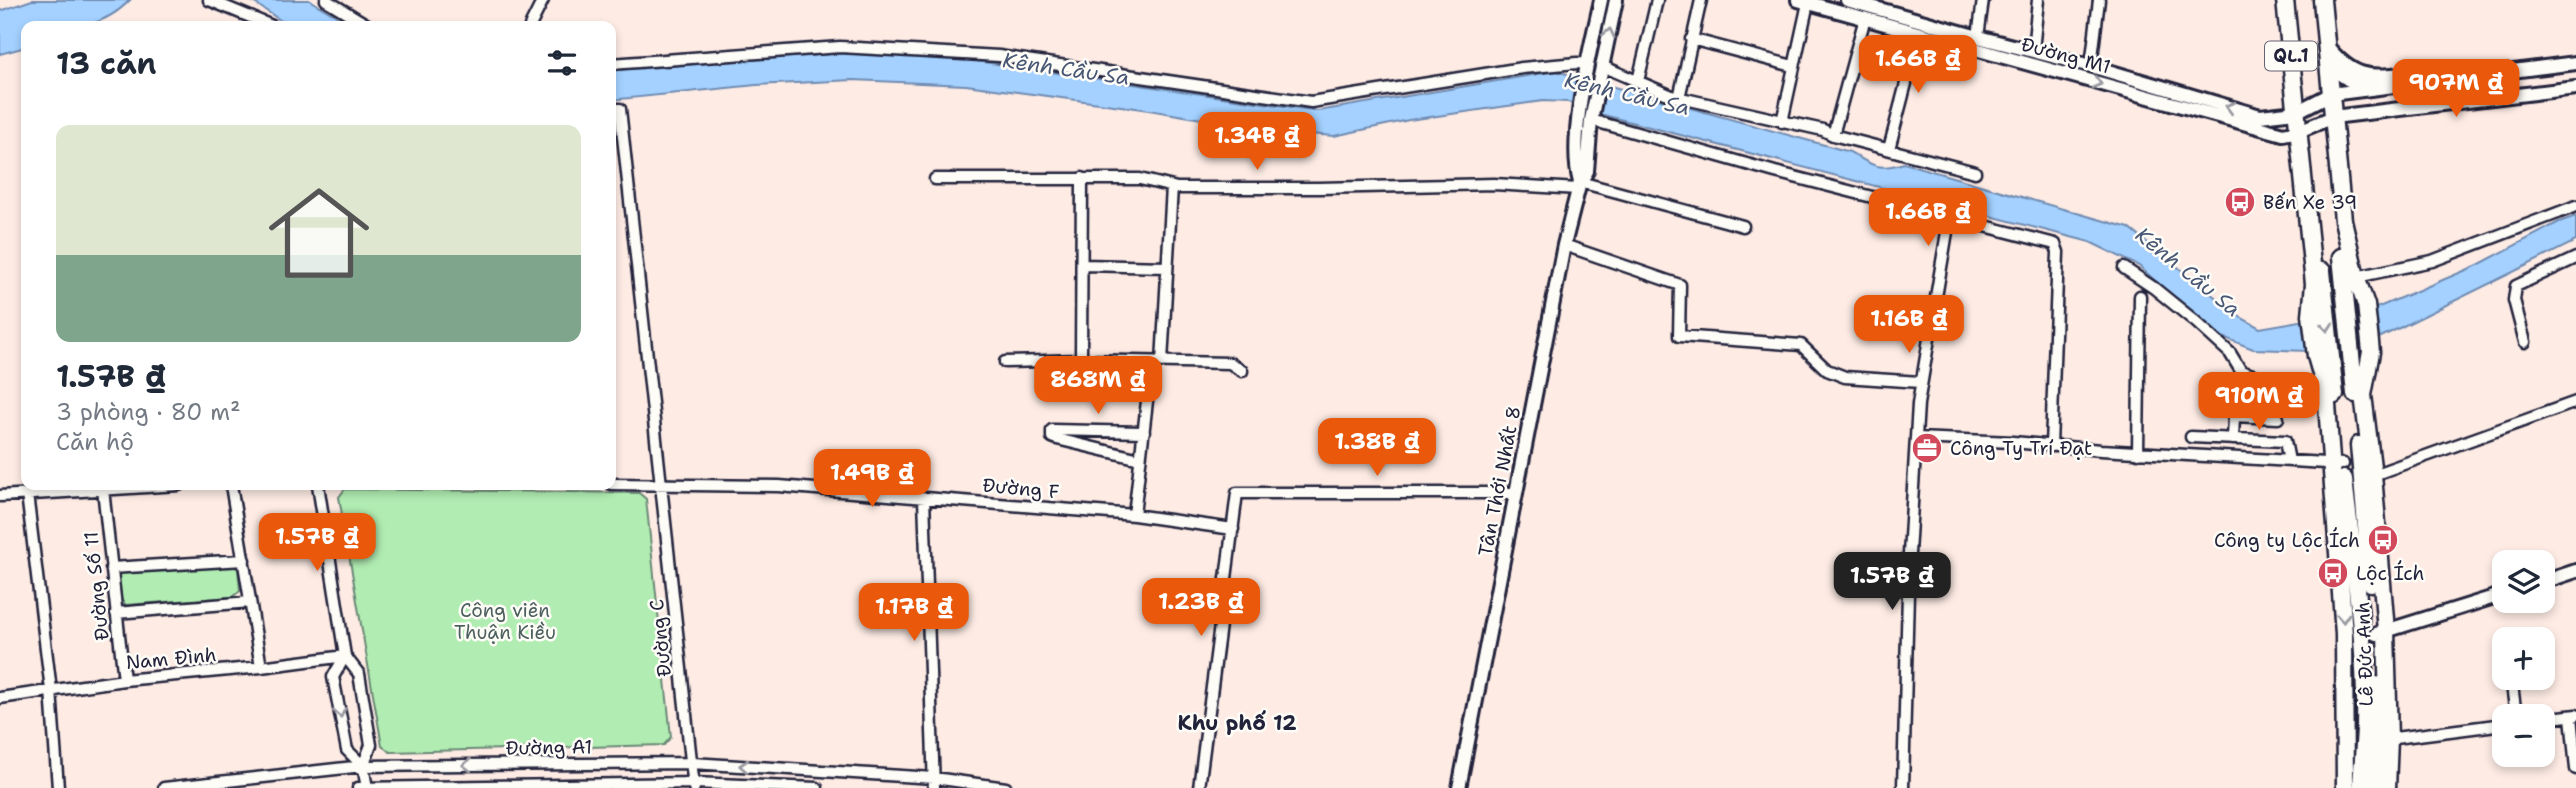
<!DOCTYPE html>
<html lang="vi">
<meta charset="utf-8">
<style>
body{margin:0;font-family:"Shantell Sans",sans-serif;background:#f6f6f7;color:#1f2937;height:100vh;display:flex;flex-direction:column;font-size:26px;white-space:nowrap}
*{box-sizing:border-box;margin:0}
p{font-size:23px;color:#747a83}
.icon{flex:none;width:38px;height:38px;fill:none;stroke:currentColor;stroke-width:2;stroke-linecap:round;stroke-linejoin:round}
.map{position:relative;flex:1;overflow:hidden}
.drawer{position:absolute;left:21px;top:21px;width:595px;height:469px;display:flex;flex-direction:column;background:#fff;border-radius:14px;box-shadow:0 4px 10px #0003}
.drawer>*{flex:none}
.buttons{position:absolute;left:2492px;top:550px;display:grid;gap:14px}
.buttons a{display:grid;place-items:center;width:63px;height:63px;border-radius:14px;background:#fff;box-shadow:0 4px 10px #0003;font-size:35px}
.price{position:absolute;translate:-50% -60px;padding:0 16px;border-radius:14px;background:#ea580c;color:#fff;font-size:23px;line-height:46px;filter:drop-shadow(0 2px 4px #0008)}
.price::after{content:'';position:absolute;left:50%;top:42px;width:21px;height:16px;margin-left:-10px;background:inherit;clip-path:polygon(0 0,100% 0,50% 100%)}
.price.current{background:#222;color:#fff}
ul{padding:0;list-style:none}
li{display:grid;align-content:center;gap:14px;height:371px;padding:0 35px}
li+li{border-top:2px solid #e0e1e3}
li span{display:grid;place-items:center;height:217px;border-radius:14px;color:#555}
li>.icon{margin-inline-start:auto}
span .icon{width:126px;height:126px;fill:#fffc;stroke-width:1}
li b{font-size:30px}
h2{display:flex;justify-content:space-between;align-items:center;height:84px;padding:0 35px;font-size:30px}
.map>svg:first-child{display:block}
</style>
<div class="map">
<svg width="2576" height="788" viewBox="0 0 2576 788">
<rect width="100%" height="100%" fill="#fdebe4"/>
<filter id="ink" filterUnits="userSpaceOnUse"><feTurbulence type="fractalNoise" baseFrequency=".0143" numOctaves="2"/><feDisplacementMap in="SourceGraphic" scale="14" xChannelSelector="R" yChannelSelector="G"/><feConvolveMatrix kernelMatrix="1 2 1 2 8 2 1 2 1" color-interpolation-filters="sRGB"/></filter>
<g filter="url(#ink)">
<!-- green -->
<path fill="#b1edb2" stroke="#6a8876" stroke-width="2" d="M 345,489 L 639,493 L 646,499 L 671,737 L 664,745 L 390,752 L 382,746 L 339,497 Z
M 231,565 L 238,569 L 240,591 L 232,597 L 126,605 L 119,598 L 116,575 L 122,571 Z"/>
<!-- water -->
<path fill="#a4d1ff" stroke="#708bb1" stroke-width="2" d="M 32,0 L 130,0 C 98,33 68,26 26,26 L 26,47 L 0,54 L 0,11 Z
M 250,0 L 309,0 L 353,26 L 289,26 Z
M 845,53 L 949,57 L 1318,111 L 1556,71 L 1850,152 C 1872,166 1879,171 1904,163 L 2129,228 L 2240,317 L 2260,328 L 2379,307 L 2478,265 L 2559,222 L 2576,216 L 2576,241 L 2381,337 L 2346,347 L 2310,351 L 2253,349 L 2213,333 L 2139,266 L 2090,242 L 1596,113 L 1568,102 L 1543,101 L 1409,120 L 1334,136 L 1272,131 L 1143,109 L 966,85 L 853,80 L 756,85 L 611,100 L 611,70 Z"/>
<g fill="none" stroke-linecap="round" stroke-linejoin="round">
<!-- minor casing -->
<g stroke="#22223b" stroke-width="15">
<path id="minor" d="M 209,0 L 272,26
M 326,0 L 369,26
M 530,26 L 543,0
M 1978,37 L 1983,0
M 1691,39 L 1793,66
M 2033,51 L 2038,0
M 611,64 L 840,47 L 999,56 L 1311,102 L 1522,68 L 1577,63 L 1588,64
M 1602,66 L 1672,96 L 1823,130 L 1833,135 L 1975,172
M 2091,66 L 2099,0
M 1638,81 L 1657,0
M 1679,98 L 1701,0
M 611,109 L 620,109 L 694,788
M 1591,120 L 1775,172 L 2055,244 L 2058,252 L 2051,446
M 1782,122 L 1808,3
M 1833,135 L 1865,18
M 1889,149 L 1919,33
M 935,179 L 1140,179 L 1177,188 L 1319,188 L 1494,184 L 1578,189
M 1580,182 L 1743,226
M 1564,245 L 1680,285 L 1679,336 L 1801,345 L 1827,370 L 1845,377 L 1920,382
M 1082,265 L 1167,267
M 2124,268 L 2154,288 L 2196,322 L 2230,353 L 2241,371 L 2265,379 L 2300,396 L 2331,401
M 2356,277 L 2432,261 L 2576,206
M 2525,342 L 2514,300 L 2516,286 L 2576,258
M 1081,360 L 1082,178
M 1005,362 L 1081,360 L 1230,363 L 1242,371
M 1162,362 L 1172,187
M 2191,437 L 2285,441 L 2289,461
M 1916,438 L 2013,442 L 2101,450 L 2343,464
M 2233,439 L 2234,416 L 2278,418
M 2138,453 L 2140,296
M 1140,459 L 1057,439 L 1052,437 L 1052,430 L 1144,432
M 2373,475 L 2576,402
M 611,484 L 779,486 L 1134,515 L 1233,529
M 231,485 L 261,667
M 318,485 L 345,656 L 359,674 L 371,745 L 363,766 L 367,788
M 103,489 L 124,680
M 27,494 L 51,690 L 58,788
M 0,496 L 179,485
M 924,498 L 934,788
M 1134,515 L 1147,401
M 111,568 L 244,560
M 116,613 L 250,602
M 345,656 L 333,677 L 347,750 L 363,766
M 2511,677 L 2516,716
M 0,698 L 124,680 L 261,667 L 345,656
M 2571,716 L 2576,769
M 2543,719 L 2576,715
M 2387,739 L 2504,724
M 164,788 L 363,766 L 692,763 L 934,778 L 1006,788
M 358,788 L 694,783 L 817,788
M 1199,788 L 1237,493 L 1516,493
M 1903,788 L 1909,554 L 1918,404 L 1948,226"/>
</g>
<!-- tertiary casing -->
<g stroke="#22223b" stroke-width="18">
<path id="tertiary" d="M 1798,0 L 2283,134 L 2299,131 L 2333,117 L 2576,88
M 1847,0 L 1978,37 L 2091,66 L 2260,116 L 2296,112 L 2331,94 L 2576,63
M 2326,45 C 2359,86 2377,75 2422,72 L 2429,76
M 2328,66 L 2349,80 L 2375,81
M 1580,182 C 1567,138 1591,47 1601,0
M 2543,582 L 2576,571
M 2376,634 L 2504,594
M 1459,788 L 1564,245 L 1580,182 L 1587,171 L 1591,120 L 1616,0"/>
</g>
<!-- trunk casing -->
<g stroke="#22223b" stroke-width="21">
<path id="trunk" d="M 2285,0 L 2314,284 L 2311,315 L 2316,356 L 2326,391 L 2344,634 L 2345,788
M 2322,0 L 2343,220 L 2356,277 L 2366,305 L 2371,352 L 2363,395 L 2373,475 L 2386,631 L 2389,739 L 2387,788
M 2341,257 L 2355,394
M 2322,271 L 2335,395
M 2359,445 L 2371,583
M 2344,479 C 2353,562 2367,645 2365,728 C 2364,748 2362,768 2361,788
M 2375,788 L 2376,685"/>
</g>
<!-- minor -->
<use href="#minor" stroke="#fdfcf7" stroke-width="10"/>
<!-- tertiary -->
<use href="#tertiary" stroke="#fdfcf7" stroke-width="12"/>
<!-- trunk -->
<use href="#trunk" stroke="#fdfcf7" stroke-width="16"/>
</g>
<!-- one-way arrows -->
<defs><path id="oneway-chevron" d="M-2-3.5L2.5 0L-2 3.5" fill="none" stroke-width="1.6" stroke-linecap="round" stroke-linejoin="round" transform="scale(1.75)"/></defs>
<g stroke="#9a9aa2">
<use href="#oneway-chevron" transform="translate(1609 33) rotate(-78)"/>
<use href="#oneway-chevron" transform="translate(2097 83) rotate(15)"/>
<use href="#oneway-chevron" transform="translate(2230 107) rotate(-164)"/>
<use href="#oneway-chevron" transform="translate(2327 327) rotate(85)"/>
<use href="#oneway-chevron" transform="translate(2343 618) rotate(86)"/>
<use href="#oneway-chevron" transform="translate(340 713) rotate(79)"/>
<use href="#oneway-chevron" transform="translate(467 765) rotate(179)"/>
<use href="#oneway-chevron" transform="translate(744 766) rotate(-177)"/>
</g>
</g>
<!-- icons -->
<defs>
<g id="bus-disc" transform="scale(1.575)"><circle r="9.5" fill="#d1495b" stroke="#fdfcf7"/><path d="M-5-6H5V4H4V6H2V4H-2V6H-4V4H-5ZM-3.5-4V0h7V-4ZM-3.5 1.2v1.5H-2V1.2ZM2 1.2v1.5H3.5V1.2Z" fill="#fff"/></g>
<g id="office-disc" transform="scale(1.575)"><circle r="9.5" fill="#d1495b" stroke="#fdfcf7"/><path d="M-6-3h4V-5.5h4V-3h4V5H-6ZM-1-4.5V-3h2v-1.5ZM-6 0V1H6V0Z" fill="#fff"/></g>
</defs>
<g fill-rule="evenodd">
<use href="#bus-disc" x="2240" y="202"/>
<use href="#office-disc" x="1927" y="448"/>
<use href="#bus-disc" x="2383" y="540"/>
<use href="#bus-disc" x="2333" y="573"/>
</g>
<g text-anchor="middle" stroke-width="5" stroke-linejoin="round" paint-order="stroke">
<!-- shield labels -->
<rect fill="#fdfcf7" stroke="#646373" stroke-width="2" x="2265" y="41.5" width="52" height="29" rx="5"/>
<g font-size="18" font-weight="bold" fill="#22223b">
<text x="2291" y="62">QL.1</text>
</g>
<!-- street labels -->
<g font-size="19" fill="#22223b" stroke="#fdfcf7">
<text transform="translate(2066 55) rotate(15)" y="7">Đường M1</text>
<text transform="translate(1499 481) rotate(-79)" y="7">Tân Thới Nhất 8</text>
<text transform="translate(1021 488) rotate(5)" y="7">Đường F</text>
<text transform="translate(96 586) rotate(-96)" y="7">Đường Số 11</text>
<text transform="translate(660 638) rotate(-96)" y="7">Đường C</text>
<text transform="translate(2364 654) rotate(-92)" y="7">Lê Đức Anh</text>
<text transform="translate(171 658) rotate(-5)" y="7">Nam Đình</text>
<text transform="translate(549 747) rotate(-1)" y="7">Đường A1</text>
</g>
<!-- poi labels -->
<g font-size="19" fill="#22223b" stroke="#fdfcf7" text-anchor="start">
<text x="2263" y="209">Bến Xe 39</text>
<text x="1950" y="455">Công Ty Trí Đạt</text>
<text x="2360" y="547" text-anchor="end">Công ty Lộc Ích</text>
<text x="2356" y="580">Lộc Ích</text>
</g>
<!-- park labels -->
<g font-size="19" fill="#4d5f5f" stroke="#fdfcf7">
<text x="505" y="617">Công viên<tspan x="505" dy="22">Thuận Kiều</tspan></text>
</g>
<!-- water labels -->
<g font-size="21" font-style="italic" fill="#495776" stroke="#fdfcf7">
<text transform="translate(1066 69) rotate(8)" y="7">Kênh Cầu Sa</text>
<text transform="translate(1627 94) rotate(13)" y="7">Kênh Cầu Sa</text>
<text transform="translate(2188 272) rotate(39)" y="7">Kênh Cầu Sa</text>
</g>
<!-- neighbourhood labels -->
<g font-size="21" font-weight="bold" fill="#22223b" stroke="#fdfcf7">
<text x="1237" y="730">Khu phố 12</text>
</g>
</g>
</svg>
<div class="buttons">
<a><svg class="icon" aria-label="layers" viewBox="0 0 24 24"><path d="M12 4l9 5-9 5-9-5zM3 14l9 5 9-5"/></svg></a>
<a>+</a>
<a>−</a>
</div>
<b class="price" style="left:1918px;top:95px">1.66B ₫</b>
<b class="price" style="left:2456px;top:119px">907M ₫</b>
<b class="price" style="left:1257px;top:172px">1.34B ₫</b>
<b class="price" style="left:1928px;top:248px">1.66B ₫</b>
<b class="price" style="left:1909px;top:355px">1.16B ₫</b>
<b class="price" style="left:1098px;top:416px">868M ₫</b>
<b class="price" style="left:2259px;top:432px">910M ₫</b>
<b class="price" style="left:1377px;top:478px">1.38B ₫</b>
<b class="price" style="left:872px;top:509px">1.49B ₫</b>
<b class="price" style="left:317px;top:573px">1.57B ₫</b>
<b class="price current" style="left:1892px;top:612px">1.57B ₫</b>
<b class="price" style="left:1201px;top:638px">1.23B ₫</b>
<b class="price" style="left:914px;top:643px">1.17B ₫</b>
<section class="drawer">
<h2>13 căn<svg class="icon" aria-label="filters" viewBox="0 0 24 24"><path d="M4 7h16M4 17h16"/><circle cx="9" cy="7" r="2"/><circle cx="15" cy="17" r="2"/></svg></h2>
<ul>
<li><span style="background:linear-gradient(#dfe7d0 60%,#7fa58c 0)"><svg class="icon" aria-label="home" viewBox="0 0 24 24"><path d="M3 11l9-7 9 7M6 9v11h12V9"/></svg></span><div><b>1.57B ₫</b><p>3 phòng · 80 m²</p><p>Căn hộ</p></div></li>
</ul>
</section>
</div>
